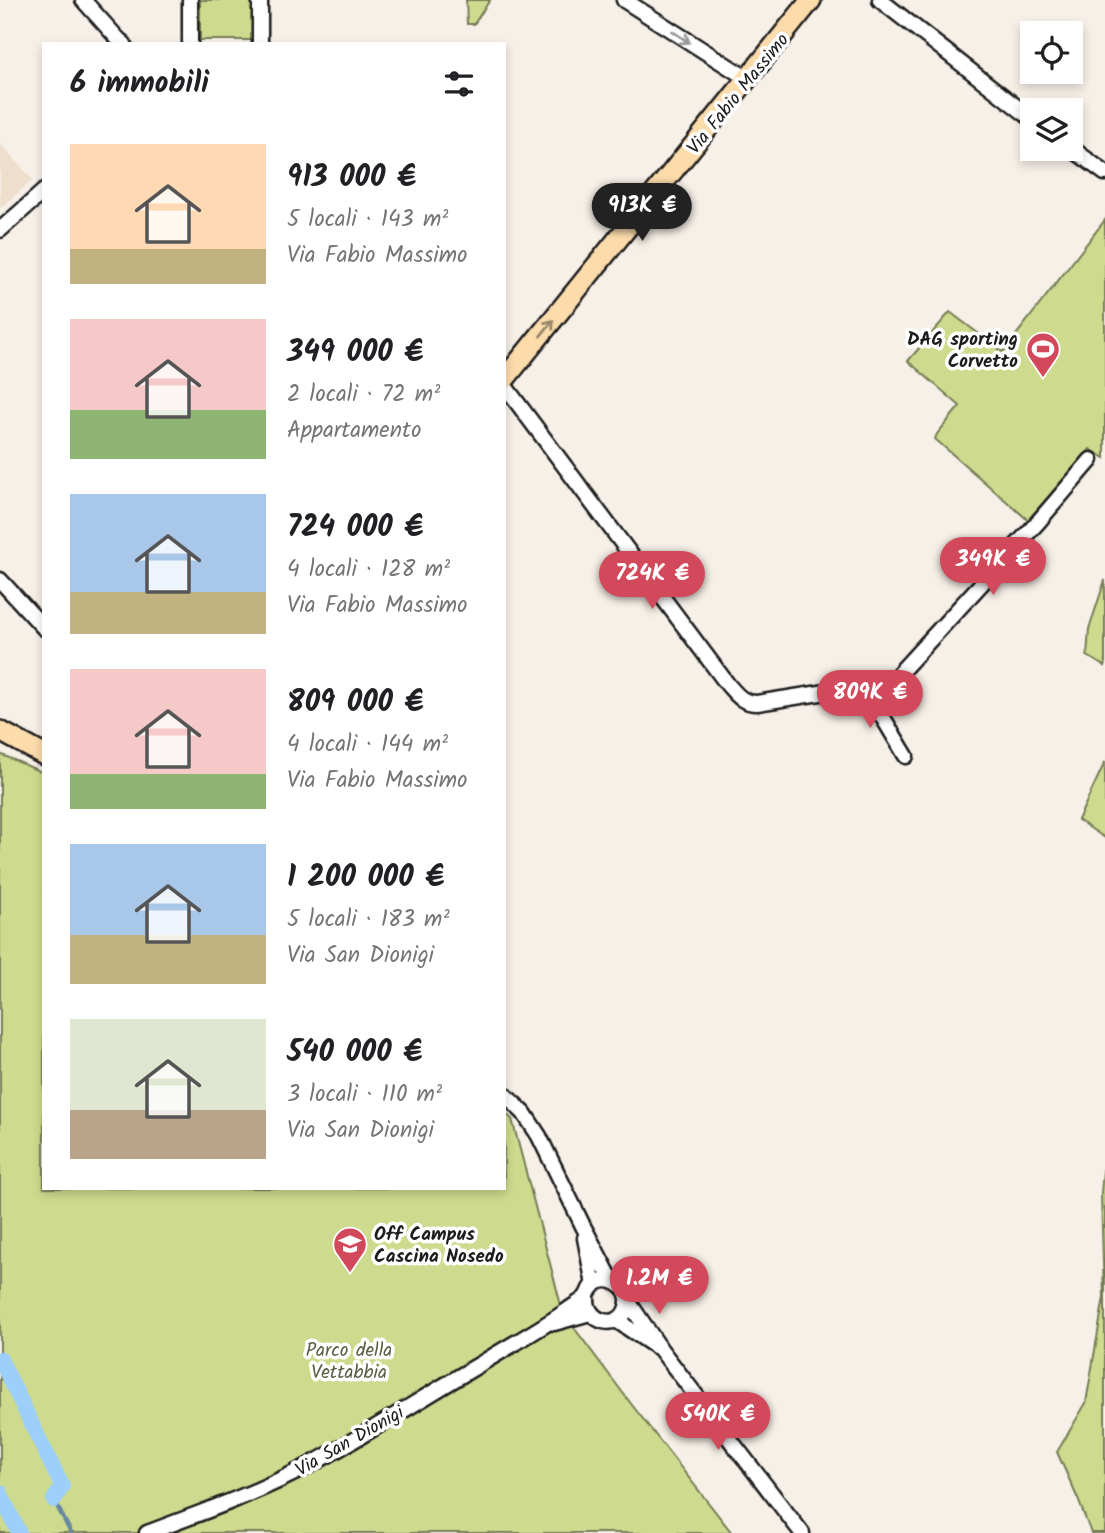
<!DOCTYPE html>
<html lang="it">
<meta charset="utf-8">
<style>
body{margin:0;font-family:Kalam,sans-serif;background:#f6f6f6;color:#202124;height:100vh;display:flex;flex-direction:column;font-size:26px;white-space:nowrap}
*{box-sizing:border-box;margin:0}
p{font-size:23px;color:#757577}
.icon{flex:none;width:38px;height:38px;fill:none;stroke:currentColor;stroke-width:2;stroke-linecap:round;stroke-linejoin:round}
.map{position:relative;flex:1;overflow:hidden}
.side{position:absolute;left:42px;top:42px;width:464px;height:1148px;display:flex;flex-direction:column;background:#fff;border-radius:0px;box-shadow:0 4px 10px #0003}
.side>*{flex:none}
.controls{position:absolute;left:1020px;top:21px;display:grid;gap:14px}
.controls a{display:grid;place-items:center;width:63px;height:63px;border-radius:0px;background:#fff;box-shadow:0 4px 10px #0003;font-size:35px}
.price{position:absolute;translate:-50% -60px;padding:0 16px;border-radius:24px;background:#d1495b;color:#fff;font-size:23px;line-height:46px;filter:drop-shadow(0 2px 4px #0008)}
.price::after{content:'';position:absolute;left:50%;top:42px;width:21px;height:16px;margin-left:-10px;background:inherit;clip-path:polygon(0 0,100% 0,50% 100%)}
.price.active{background:#222;color:#fff}
ul{padding:0;list-style:none}
li{display:flex;align-items:center;gap:21px;height:175px;padding:0 28px}
li span{display:grid;place-items:center;flex:none;width:196px;height:140px;border-radius:0px;color:#555}
li>.icon{margin-inline-start:auto}
span .icon{width:84px;height:84px;fill:#fffc;stroke-width:1}
li b{font-size:30px}
h2{display:flex;justify-content:space-between;align-items:center;height:84px;padding:0 28px;font-size:30px}
.map>svg:first-child{display:block}
</style>
<div class="map">
<svg width="1105" height="1533" viewBox="0 0 1105 1533">
<rect width="100%" height="100%" fill="#f7f0e8"/>
<filter id="ink" filterUnits="userSpaceOnUse"><feTurbulence type="fractalNoise" baseFrequency=".0143" numOctaves="2"/><feDisplacementMap in="SourceGraphic" scale="14" xChannelSelector="R" yChannelSelector="G"/><feConvolveMatrix kernelMatrix="1 2 1 2 8 2 1 2 1" color-interpolation-filters="sRGB"/></filter>
<g filter="url(#ink)">
<!-- built -->
<path fill="#eedecc" d="M 0,143 L 33,180 L 0,208 Z"/>
<!-- green -->
<path fill="#cedb8e" stroke="#757c55" stroke-width="2" d="M 200,0 L 255,0 L 255,40 L 200,40 Z
M 466,0 L 490,0 L 474,24 L 467,24 Z
M 1105,220 L 1105,458 L 1090,449 L 1028,520 L 935,439 L 937,434 L 960,406 L 908,361 L 950,312 L 1003,352 Z
M 1105,580 L 1105,666 L 1087,656 L 1089,629 Z
M 0,754 L 44,773 L 44,1188 L 504,1188 L 504,1112 L 512,1119 L 563,1313 L 632,1405 L 732,1533 L 0,1533 Z
M 1105,762 L 1105,838 L 1078,820 Z
M 1105,1149 L 1105,1533 L 1091,1533 L 1078,1499 L 1057,1452 L 1086,1403 L 1104,1297 L 1101,1193 Z"/>
<g fill="none" stroke-linecap="round" stroke-linejoin="round">
<!-- stream -->
<path stroke="#6987a1" stroke-width="4.5" d="M 54,1500 L 71,1533"/>
<!-- canal -->
<path stroke="#9ccff9" stroke-width="16" d="M 0,1359 L 62,1486 L 54,1500
M 0,1492 L 19,1533"/>
<!-- minor casing -->
<g stroke="#1c1c1c" stroke-width="19">
<path id="minor" d="M 83,0 L 119,40 L 124,44
M 190,0 L 190,44
M 260,0 L 260,44
M 624,0 L 748,79
M 880,0 L 1032,119
M 1071,148 L 1105,173
M 0,230 L 44,191
M 504,385 L 728,685 C 737,695 742,703 757,703 L 864,686 L 894,679 L 1038,522 L 1091,460
M 0,580 L 44,628
M 864,686 L 906,756
M 504,1094 L 524,1113 L 539,1136 L 583,1226 L 612,1281
M 585,1238 L 594,1285
M 628,1301 L 661,1350 L 802,1533
M 616,1320 L 655,1346
M 554,1323 L 590,1313
M 147,1533 C 201,1513 257,1493 308,1466 C 367,1434 424,1397 482,1363 C 511,1345 540,1329 568,1310 C 573,1306 581,1302 585,1298 C 587,1296 589,1291 590,1289 C 604,1270 634,1285 627,1307 C 620,1332 585,1323 587,1297"/>
</g>
<!-- major casing -->
<g stroke="#1c1c1c" stroke-width="24">
<path id="major" d="M 504,380 L 811,0
M 0,731 L 44,755"/>
</g>
<!-- minor -->
<use href="#minor" stroke="#fff" stroke-width="14"/>
<!-- major -->
<use href="#major" stroke="#fddcac" stroke-width="19"/>
</g>
<!-- one-way arrows -->
<defs><path id="oneway-shaft" d="M-6 0H5M1.5-3L5.5 0L1.5 3" fill="none" stroke-width="1.6" stroke-linecap="round" stroke-linejoin="round" transform="scale(1.75)"/></defs>
<use stroke="#999" href="#oneway-shaft" transform="translate(681 37) rotate(33)"/>
<use stroke="#98866b" href="#oneway-shaft" transform="translate(547 328) rotate(-51)"/>
</g>
<!-- icons -->
<defs>
<g id="stadium-pin" transform="scale(1.75)"><path d="M0 17L-7.5 6A9.5 9.5 0 1 1 7.5 6Z" fill="#d1495b" stroke="#fff"/><path d="M0-5a6.5 5 0 1 0 0 10a6.5 5 0 1 0 0-10ZM-3.5-1.8h7v3.6h-7Z" fill="#fff"/></g>
<g id="university-pin" transform="scale(1.75)"><path d="M0 17L-7.5 6A9.5 9.5 0 1 1 7.5 6Z" fill="#d1495b" stroke="#fff"/><path d="M0-5L7-2L0 1L-7-2ZM-4 1L0 2.5L4 1V4Q0 6-4 4Z" fill="#fff"/></g>
</defs>
<g fill-rule="evenodd">
<use href="#stadium-pin" x="1043" y="349"/>
<use href="#university-pin" x="350" y="1244"/>
</g>
<g text-anchor="middle" stroke-width="7" stroke-linejoin="round" paint-order="stroke">
<!-- street labels -->
<g font-size="19" fill="#1c1c1c" stroke="#fff">
<text transform="translate(737 93) rotate(-51)" y="7">Via Fabio Massimo</text>
<text transform="translate(349 1440) rotate(-30)" y="7">Via San Dionigi</text>
</g>
<!-- poi labels -->
<g font-size="19" font-weight="bold" fill="#1c1c1c" stroke="#fff" text-anchor="end">
<text x="1018" y="345">DAG sporting<tspan x="1018" dy="22">Corvetto</tspan></text>
<text x="374" y="1240" text-anchor="start">Off Campus<tspan x="374" dy="22">Cascina Nosedo</tspan></text>
</g>
<!-- park labels -->
<g font-size="19" fill="#5a5f44" stroke="#fff">
<text x="349" y="1356">Parco della<tspan x="349" dy="22">Vettabbia</tspan></text>
</g>
</g>
</svg>
<div class="controls">
<a><svg class="icon" aria-label="locate" viewBox="0 0 24 24"><circle cx="12" cy="12" r="6"/><path d="M12 2v4M12 18v4M2 12h4M18 12h4"/></svg></a>
<a><svg class="icon" aria-label="layers" viewBox="0 0 24 24"><path d="M12 4l9 5-9 5-9-5zM3 14l9 5 9-5"/></svg></a>
</div>
<b class="price active" style="left:642px;top:243px">913K €</b>
<b class="price" style="left:993px;top:597px">349K €</b>
<b class="price" style="left:652px;top:611px">724K €</b>
<b class="price" style="left:870px;top:730px">809K €</b>
<b class="price" style="left:659px;top:1316px">1.2M €</b>
<b class="price" style="left:718px;top:1452px">540K €</b>
<section class="side">
<h2>6 immobili<svg class="icon" aria-label="filters" viewBox="0 0 24 24"><path d="M4 7h16M4 17h16"/><circle cx="9" cy="7" r="2"/><circle cx="15" cy="17" r="2"/></svg></h2>
<ul>
<li><span style="background:linear-gradient(#ffd9b3 75%,#c2b280 0)"><svg class="icon" aria-label="home" viewBox="0 0 24 24"><path d="M3 11l9-7 9 7M6 9v11h12V9"/></svg></span><div><b>913 000 €</b><p>5 locali · 143 m²</p><p>Via Fabio Massimo</p></div></li>
<li><span style="background:linear-gradient(#f6c9c9 65%,#8fb573 0)"><svg class="icon" aria-label="home" viewBox="0 0 24 24"><path d="M3 11l9-7 9 7M6 9v11h12V9"/></svg></span><div><b>349 000 €</b><p>2 locali · 72 m²</p><p>Appartamento</p></div></li>
<li><span style="background:linear-gradient(#a9c7e8 70%,#c2b280 0)"><svg class="icon" aria-label="home" viewBox="0 0 24 24"><path d="M3 11l9-7 9 7M6 9v11h12V9"/></svg></span><div><b>724 000 €</b><p>4 locali · 128 m²</p><p>Via Fabio Massimo</p></div></li>
<li><span style="background:linear-gradient(#f6c9c9 75%,#8fb573 0)"><svg class="icon" aria-label="home" viewBox="0 0 24 24"><path d="M3 11l9-7 9 7M6 9v11h12V9"/></svg></span><div><b>809 000 €</b><p>4 locali · 144 m²</p><p>Via Fabio Massimo</p></div></li>
<li><span style="background:linear-gradient(#a9c7e8 65%,#c2b280 0)"><svg class="icon" aria-label="home" viewBox="0 0 24 24"><path d="M3 11l9-7 9 7M6 9v11h12V9"/></svg></span><div><b>1 200 000 €</b><p>5 locali · 183 m²</p><p>Via San Dionigi</p></div></li>
<li><span style="background:linear-gradient(#dfe7d0 65%,#b9a48a 0)"><svg class="icon" aria-label="home" viewBox="0 0 24 24"><path d="M3 11l9-7 9 7M6 9v11h12V9"/></svg></span><div><b>540 000 €</b><p>3 locali · 110 m²</p><p>Via San Dionigi</p></div></li>
</ul>
</section>
</div>
